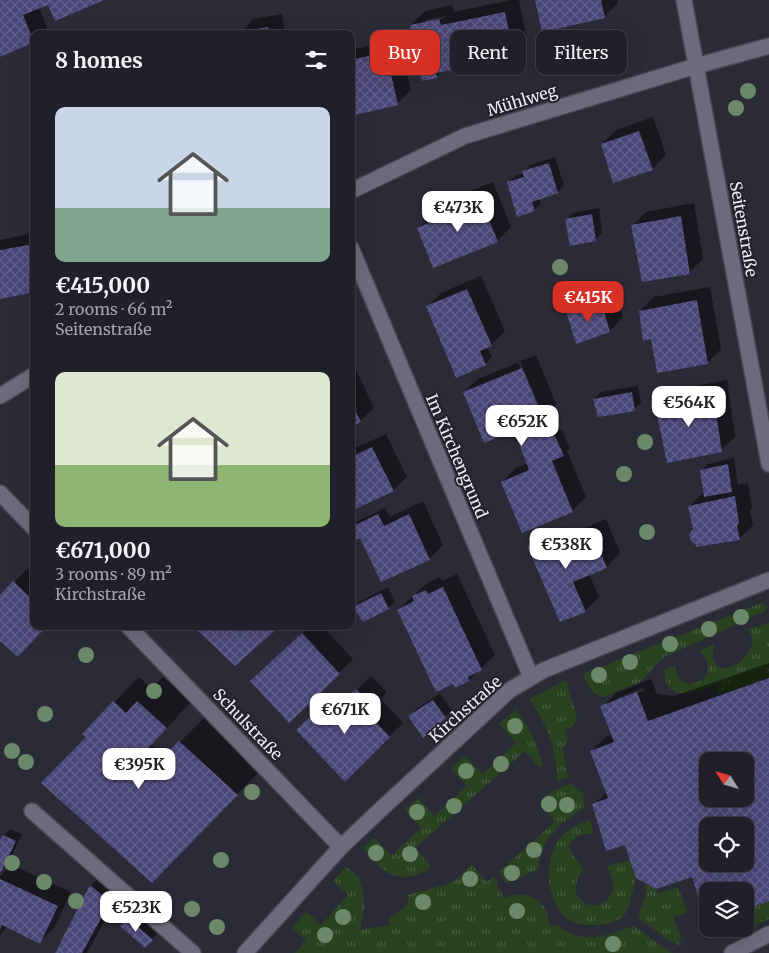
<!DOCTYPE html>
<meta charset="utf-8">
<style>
body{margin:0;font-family:Merriweather,serif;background:#282832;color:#f1f3f6;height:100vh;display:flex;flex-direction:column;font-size:19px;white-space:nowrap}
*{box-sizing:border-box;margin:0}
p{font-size:16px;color:#a2a3a8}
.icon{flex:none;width:28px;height:28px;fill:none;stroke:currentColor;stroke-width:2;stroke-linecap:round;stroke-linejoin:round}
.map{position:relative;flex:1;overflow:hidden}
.sheet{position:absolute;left:30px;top:30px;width:325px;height:600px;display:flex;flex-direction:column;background:#20202a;border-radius:10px;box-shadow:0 5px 20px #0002,0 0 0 1px #3d3e47}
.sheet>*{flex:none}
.top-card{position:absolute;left:370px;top:30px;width:324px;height:45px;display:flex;gap:10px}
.needle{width:32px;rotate:307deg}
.buttons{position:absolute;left:699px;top:752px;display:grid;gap:10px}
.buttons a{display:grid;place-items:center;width:55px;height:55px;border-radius:10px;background:#20202a;box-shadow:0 5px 20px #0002,0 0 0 1px #3d3e47;font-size:25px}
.price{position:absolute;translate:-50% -42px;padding:0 11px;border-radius:10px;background:#fff;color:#222;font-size:16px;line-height:32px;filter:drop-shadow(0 1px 2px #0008)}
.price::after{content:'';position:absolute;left:50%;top:30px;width:15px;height:11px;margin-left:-8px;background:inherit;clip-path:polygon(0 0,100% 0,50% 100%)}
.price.active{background:#d93025;color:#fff}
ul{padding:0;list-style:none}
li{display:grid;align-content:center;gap:10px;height:265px;padding:0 25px}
li span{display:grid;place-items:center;height:155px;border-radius:10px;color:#555}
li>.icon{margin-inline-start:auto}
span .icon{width:90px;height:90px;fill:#fffc;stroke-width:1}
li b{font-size:21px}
h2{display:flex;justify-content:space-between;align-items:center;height:60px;padding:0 25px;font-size:21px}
.pill{padding:0 18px;border-radius:10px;background:#20202a;box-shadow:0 5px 20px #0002,0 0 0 1px #3d3e47;font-size:18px;line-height:45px}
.pill.active{background:#d93025;color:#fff}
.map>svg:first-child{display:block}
</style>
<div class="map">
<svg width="769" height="953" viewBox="0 0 769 953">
<defs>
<pattern id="grass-tufts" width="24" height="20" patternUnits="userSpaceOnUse" patternTransform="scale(1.25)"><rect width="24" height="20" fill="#294321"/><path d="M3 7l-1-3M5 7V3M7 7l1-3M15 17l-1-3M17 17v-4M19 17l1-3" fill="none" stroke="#485e42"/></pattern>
<pattern id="building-cross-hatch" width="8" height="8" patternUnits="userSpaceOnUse" patternTransform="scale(1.25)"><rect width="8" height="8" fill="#4a4577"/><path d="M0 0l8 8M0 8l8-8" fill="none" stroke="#64608b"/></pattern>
</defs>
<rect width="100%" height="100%" fill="#2b2b38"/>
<!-- grass -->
<path fill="url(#grass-tufts)" d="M 761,603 L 766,605 L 767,608 L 764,612 L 664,657 L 640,682 L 603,697 C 590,693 588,685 583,674 Z
M 769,623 L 769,678 L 719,695 L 715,685 C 693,692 667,705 664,670 L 676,665 C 673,700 729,681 700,650 L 714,645 C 704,693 769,655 748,629 Z
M 566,680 L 577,717 L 574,725 L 565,730 L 568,740 L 563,749 L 568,777 L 557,782 C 556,747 549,728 529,699 Z
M 516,710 C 530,727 537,744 543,765 L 540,768 L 525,751 L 415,848 L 430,865 L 428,870 C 395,886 383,872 363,848 L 374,838 L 391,856 L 421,828 L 405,810 L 418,798 L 434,816 L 467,786 L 451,768 L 465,756 L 482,774 L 516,743 L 499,724 Z
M 572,783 L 583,794 L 584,808 C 561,822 539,840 539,869 L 506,883 L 499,872 L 555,822 L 540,804 C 544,793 561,788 572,783 Z
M 590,820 L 593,833 C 582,834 575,835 569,846 C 572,856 579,861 583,870 L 577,880 L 575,891 C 577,894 579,899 582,901 C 595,912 613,902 613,885 C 613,879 609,872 607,866 L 630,860 C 631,865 635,873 635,878 C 636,883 633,889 632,893 C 631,900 629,910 624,915 C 619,921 608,924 600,925 C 591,925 581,926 573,922 C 551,910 545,880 551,858 C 557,835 569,827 590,820 Z
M 472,865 L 487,882 L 493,877 L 498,881 L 497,886 L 505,898 C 527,888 551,902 549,927 L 557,925 C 583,946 605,936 634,926 L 672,953 L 295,953 L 306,940 L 292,928 L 306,912 L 321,925 L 348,895 L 333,881 L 346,867 L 359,877 L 361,884 L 365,904 L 360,930 L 389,925 L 389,919 L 409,903 L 407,895 L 452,883 Z
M 645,884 L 656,889 L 658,894 L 678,887 L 687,912 L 673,917 L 681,936 L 679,945 L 673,943 L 638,918 L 646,893 Z
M 769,901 L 769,919 L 740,934 L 739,929 L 745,929 L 745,910 Z"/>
<!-- shadow -->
<path fill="#0007" fill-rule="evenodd" d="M 0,0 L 100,0 L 49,2 L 39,7 L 47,27 L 41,34 L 34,34 L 33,41 L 0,55 Z
M 511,0 L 519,0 L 527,41 L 513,55 L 479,62 L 470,71 L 457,67 L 443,70 L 436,77 L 411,25 L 425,11 L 452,5 L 454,12 ZM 445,16 L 445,18 L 426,23 L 426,20 Z
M 536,0 L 618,0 L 618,3 L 604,17 Z
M 282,14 L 285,34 L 240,34 L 253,19 Z
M 400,39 L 411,90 L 397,104 L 351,115 L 351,50 Z
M 653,117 L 666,155 L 652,169 L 602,144 L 616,130 Z
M 555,157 L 564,186 L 557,192 L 539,198 L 541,203 L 534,210 L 509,182 L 515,176 L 524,173 L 530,165 Z
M 493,182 L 511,227 L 497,241 L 419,228 L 433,214 L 455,205 L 468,192 Z
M 694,203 L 703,259 L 689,273 L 632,226 L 646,212 Z
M 599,208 L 602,233 L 595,239 L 566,220 L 573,213 Z
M 34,233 L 34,288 L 29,292 L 0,297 L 0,240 Z
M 481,276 L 505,331 L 491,345 L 487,347 L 492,357 L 485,364 L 427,307 L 441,293 Z
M 710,287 L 721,349 L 707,363 L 640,311 L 654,297 Z
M 616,291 L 623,317 L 610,331 L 567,312 L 581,298 Z
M 536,355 L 556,404 L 549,411 L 558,431 L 562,430 L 570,449 L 567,451 L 586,497 L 572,511 L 502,482 L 516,468 L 528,463 L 515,431 L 464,392 L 478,379 ZM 520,361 L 542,412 L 539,412 L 518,362 Z
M 351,359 L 374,408 L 360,421 L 351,426 Z
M 727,380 L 735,437 L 721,450 L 657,405 L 670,391 Z
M 638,386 L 641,403 L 634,409 L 594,399 L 601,392 Z
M 386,434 L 407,477 L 393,490 L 351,510 L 351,450 Z
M 734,458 L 738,485 L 748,483 L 752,508 L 750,511 L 753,525 L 739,539 L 694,530 L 690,506 L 703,492 L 701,471 L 708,464 Z
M 423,501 L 443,545 L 429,559 L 361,538 L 351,538 L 351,526 L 354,523 L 385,508 L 390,517 Z
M 606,519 L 620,553 L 607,567 L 589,574 L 599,597 L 585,611 L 529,546 L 536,539 L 564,527 L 568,535 Z
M 28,568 L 34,574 L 34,626 L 0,639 L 0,597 Z
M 457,574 L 495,655 L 469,680 L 398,610 L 427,583 L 440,577 L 442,581 Z
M 388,587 L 395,602 L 388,608 L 354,607 L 361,601 Z
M 310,626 L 322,626 L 353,659 L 339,673 L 265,668 Z
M 769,663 L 769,900 L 745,908 L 745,891 L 708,891 L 708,921 L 693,875 L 625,843 L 594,805 L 607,791 L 592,751 L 606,737 L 612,735 L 602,707 L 616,693 L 651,679 L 657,694 L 674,696 ZM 643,688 L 644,691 L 617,701 L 617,698 ZM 708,761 L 745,761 L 745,799 L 708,799 ZM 708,826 L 745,826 L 745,864 L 708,864 Z
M 371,676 L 387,692 L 381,699 L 403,723 L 345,780 L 305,723 L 325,704 L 333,712 Z
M 139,677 L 151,688 L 163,677 L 191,702 L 151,745 L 166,756 L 205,717 L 262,769 L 176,856 L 84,733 Z
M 440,694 L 452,710 L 423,736 L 410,716 L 416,709 Z
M 10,829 L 22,834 L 8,863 L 1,870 L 0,843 L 4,836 Z
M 12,865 L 71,892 L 54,928 L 40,942 L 8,926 L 0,935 L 0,876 Z
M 105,872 L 123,887 L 87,953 L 57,953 L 91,885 Z
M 136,912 L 159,932 L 145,947 L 121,926 Z"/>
<!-- building -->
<path fill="url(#building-cross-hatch)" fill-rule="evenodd" d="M 0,0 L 104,0 L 55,21 L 48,5 L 23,15 L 34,42 L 0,57 Z
M 535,0 L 601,0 L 605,18 L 542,32 Z
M 505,12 L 514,56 L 469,65 L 471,72 L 458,75 L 457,69 L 436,73 L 437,78 L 422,81 L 410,25 L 439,19 L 441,25 Z
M 268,27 L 269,34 L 235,34 L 235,33 Z
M 386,52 L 398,105 L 351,116 L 351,60 Z
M 639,131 L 653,170 L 613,183 L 601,144 Z
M 549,163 L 558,193 L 532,202 L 535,211 L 517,217 L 507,182 L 524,177 L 522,171 Z
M 479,195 L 498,242 L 433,268 L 417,228 L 455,212 L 453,206 Z
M 592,214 L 596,241 L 570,246 L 565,219 Z
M 681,216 L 690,274 L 642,282 L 631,225 Z
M 34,244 L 34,289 L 29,290 L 30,293 L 0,299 L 0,250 Z
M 467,289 L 492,346 L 480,351 L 486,365 L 456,378 L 426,306 Z
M 697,300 L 708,364 L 657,373 L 651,339 L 643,341 L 639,311 Z
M 602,304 L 610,332 L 576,344 L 566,311 Z
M 522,368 L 551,437 L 555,436 L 564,456 L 552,461 L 573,512 L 522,533 L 501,482 L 529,470 L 521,449 L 513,431 L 484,443 L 463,392 Z
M 632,392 L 635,411 L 598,417 L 593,399 Z
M 713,393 L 722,452 L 667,463 L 655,405 Z
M 351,402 L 361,422 L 351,427 Z
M 372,447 L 394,491 L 351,511 L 351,457 Z
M 728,464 L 732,492 L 704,497 L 700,470 Z
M 735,496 L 739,523 L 737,526 L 740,540 L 696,547 L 696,545 L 691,541 L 689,534 L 693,529 L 688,506 Z
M 378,514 L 384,526 L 409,514 L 430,560 L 381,582 L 360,538 L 352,542 L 351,540 L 351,527 Z
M 592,532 L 607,568 L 573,582 L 586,612 L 560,622 L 527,546 L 557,533 L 563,545 Z
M 13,581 L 34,601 L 34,626 L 47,626 L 18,657 L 0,641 L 0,595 Z
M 443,587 L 482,670 L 468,677 L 469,681 L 455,688 L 453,684 L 436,692 L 397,610 L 414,601 L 412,596 L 426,590 L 428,594 Z
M 381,593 L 389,609 L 363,622 L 353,607 Z
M 198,626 L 280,626 L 235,666 L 196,629 Z
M 302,633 L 340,674 L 289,723 L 250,681 Z
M 769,678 L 769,901 L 745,910 L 745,891 L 708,891 L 707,923 L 692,877 L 656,889 L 636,878 L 625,845 L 606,851 L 592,804 L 608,798 L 590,751 L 614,742 L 600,706 L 637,692 L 648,721 ZM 708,761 L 745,761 L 745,799 L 708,799 ZM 708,826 L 745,826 L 745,864 L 708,864 Z
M 356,689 L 374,707 L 368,714 L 390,737 L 345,782 L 296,730 L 317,710 L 325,718 Z
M 433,700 L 446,718 L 423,738 L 408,716 Z
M 113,701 L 126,713 L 137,701 L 167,728 L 127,771 L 140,781 L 179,741 L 238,795 L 152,883 L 41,783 L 86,737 L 82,734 Z
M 3,835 L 16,841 L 1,872 L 0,871 L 0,840 Z
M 0,879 L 58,906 L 40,944 L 2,925 L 0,930 Z
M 90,885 L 110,902 L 82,953 L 55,953 Z
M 128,918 L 153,940 L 145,948 L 120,926 Z"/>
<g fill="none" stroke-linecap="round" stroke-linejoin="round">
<!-- service casing -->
<g stroke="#484752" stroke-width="18">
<path id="service" d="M 732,953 L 769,934"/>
</g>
<!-- minor casing -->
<g stroke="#484752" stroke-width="18">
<path id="minor" d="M 684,0 L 769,464
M 351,191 L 465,136 L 696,66 L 769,46
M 351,248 L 531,677
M 0,396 L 34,375
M 0,493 L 34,528
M 128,626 L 341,847
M 32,811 L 193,953
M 245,953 L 341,847 L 378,812 L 510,690 L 544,670 L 769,580"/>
</g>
<!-- service -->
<use href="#service" stroke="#6b6b7b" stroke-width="15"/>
<!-- minor -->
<use href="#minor" stroke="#6b6b7b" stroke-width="15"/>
</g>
<!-- trees -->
<g fill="#6b8968">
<circle cx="748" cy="91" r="8"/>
<circle cx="736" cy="108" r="8"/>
<circle cx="560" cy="267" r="8"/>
<circle cx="645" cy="442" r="8"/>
<circle cx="624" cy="474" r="8"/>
<circle cx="647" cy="532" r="8"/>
<circle cx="741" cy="617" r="8"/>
<circle cx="709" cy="629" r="8"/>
<circle cx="670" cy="644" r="8"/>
<circle cx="86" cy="655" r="8"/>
<circle cx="630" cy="662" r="8"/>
<circle cx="599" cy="675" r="8"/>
<circle cx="154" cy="691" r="8"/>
<circle cx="45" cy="714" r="8"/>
<circle cx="515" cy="726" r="8"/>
<circle cx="12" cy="751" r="8"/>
<circle cx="26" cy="762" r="8"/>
<circle cx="501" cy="764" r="8"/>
<circle cx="466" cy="771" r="8"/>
<circle cx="252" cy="792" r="8"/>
<circle cx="549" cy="804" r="8"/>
<circle cx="567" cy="805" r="8"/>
<circle cx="454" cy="806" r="8"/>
<circle cx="417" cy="812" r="8"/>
<circle cx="534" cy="850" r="8"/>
<circle cx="376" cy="853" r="8"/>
<circle cx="410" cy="854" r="8"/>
<circle cx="221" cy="860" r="8"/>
<circle cx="12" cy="863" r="8"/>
<circle cx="512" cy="873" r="8"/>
<circle cx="470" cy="879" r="8"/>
<circle cx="44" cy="882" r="8"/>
<circle cx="76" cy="901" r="8"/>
<circle cx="423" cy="902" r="8"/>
<circle cx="192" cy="909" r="8"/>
<circle cx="517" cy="911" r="8"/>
<circle cx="343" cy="917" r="8"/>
<circle cx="217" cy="927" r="8"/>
<circle cx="325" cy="935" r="8"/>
<circle cx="613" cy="944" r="8"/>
</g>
<g text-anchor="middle" stroke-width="4" stroke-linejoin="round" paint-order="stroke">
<!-- street labels -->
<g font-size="16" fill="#ececf5" stroke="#22212e">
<text transform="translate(522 100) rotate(-17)" y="6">Mühlweg</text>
<text transform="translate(744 229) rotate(80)" y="6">Seitenstraße</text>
<text transform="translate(457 456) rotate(67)" y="6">Im Kirchengrund</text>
<text transform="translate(465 709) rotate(-42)" y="6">Kirchstraße</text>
<text transform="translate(248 724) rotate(46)" y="6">Schulstraße</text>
</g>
</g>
</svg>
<div class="buttons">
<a><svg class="needle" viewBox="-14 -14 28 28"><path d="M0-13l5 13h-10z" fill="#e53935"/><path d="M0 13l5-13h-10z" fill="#a2a3a8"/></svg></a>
<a><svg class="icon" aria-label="locate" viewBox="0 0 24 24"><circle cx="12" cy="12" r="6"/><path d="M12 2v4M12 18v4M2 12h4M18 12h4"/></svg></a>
<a><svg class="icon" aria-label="layers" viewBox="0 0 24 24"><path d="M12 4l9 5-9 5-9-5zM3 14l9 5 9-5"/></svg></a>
</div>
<b class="price" style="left:458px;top:233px">€473K</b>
<b class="price active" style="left:588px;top:323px">€415K</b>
<b class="price" style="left:689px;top:428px">€564K</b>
<b class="price" style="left:522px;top:447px">€652K</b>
<b class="price" style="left:566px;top:570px">€538K</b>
<b class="price" style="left:345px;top:735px">€671K</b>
<b class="price" style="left:139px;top:790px">€395K</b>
<b class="price" style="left:136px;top:933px">€523K</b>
<div class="top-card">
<a class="pill active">Buy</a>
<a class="pill">Rent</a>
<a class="pill">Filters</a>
</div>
<section class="sheet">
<h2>8 homes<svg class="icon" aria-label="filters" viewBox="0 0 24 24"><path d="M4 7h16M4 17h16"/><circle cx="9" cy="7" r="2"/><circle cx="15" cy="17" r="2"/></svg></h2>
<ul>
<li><span style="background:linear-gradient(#c9d6e8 65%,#7fa58c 0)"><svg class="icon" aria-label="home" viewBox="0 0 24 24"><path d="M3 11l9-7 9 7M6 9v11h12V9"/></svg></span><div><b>€415,000</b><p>2 rooms · 66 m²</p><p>Seitenstraße</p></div></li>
<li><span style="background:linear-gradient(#dfe7d0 60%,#8fb573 0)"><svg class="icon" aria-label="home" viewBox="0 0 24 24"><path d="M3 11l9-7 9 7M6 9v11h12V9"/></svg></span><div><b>€671,000</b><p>3 rooms · 89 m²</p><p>Kirchstraße</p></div></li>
</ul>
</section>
</div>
